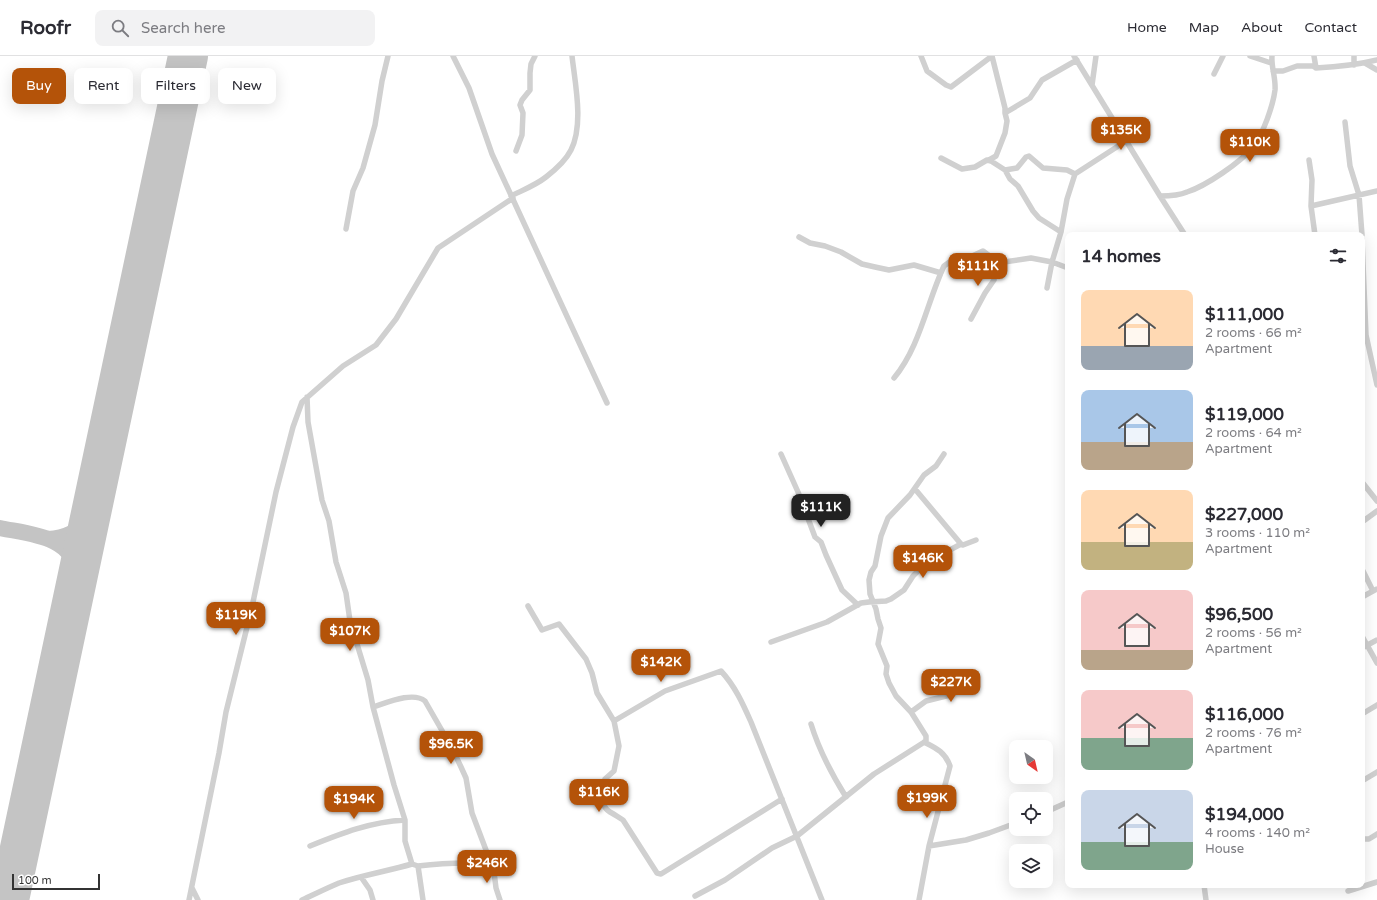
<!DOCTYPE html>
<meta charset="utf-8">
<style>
body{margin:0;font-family:"Varela Round",sans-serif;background:#f2f2f3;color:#2b2b33;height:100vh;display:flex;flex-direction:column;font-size:15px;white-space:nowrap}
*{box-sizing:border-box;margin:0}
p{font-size:13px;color:#7c7c81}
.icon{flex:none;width:22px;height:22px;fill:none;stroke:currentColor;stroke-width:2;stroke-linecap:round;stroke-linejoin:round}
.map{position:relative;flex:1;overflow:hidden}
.details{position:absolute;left:1065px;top:176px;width:300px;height:656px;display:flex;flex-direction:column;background:#fff;border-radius:8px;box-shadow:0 4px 16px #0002}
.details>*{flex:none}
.hud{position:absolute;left:12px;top:12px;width:380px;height:36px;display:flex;gap:8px}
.needle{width:26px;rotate:146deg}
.buttons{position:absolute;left:1009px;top:684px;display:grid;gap:8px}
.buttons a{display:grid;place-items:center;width:44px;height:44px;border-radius:8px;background:#fff;box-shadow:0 4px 16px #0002;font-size:20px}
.scale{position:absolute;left:12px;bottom:10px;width:88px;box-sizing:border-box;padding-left:4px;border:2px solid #333;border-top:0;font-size:11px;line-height:14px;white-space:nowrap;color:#333;-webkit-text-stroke:3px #fff;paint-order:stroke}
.price{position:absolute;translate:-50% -34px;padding:0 9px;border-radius:8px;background:#b45309;color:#fff;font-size:13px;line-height:26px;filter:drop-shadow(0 1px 2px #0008)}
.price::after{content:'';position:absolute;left:50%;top:24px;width:12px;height:9px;margin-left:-6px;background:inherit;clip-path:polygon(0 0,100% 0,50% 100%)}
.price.selected{background:#222;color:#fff}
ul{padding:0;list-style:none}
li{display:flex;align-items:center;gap:12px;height:100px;padding:0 16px}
li span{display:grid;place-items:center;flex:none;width:112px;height:80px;border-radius:8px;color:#555}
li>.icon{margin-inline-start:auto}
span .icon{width:48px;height:48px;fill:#fffc;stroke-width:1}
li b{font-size:17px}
h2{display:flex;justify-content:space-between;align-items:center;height:48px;padding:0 16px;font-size:17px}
.tag{padding:0 14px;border-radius:8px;background:#fff;box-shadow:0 4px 16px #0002;font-size:14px;line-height:36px}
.tag.selected{background:#b45309;color:#fff}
header{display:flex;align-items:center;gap:24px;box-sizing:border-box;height:56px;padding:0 20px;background:#fff;border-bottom:1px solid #e1e1e2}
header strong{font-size:19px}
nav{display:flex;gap:22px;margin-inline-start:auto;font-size:14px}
.search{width:280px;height:36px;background:#f2f2f3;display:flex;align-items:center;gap:10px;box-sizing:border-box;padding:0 14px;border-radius:8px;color:#7c7c81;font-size:15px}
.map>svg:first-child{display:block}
</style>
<header>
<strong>Roofr</strong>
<div class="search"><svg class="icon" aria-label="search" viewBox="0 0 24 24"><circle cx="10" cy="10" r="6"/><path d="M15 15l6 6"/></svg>Search here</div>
<nav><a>Home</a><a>Map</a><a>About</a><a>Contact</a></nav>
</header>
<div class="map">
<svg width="1377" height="844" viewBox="0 0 1377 844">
<rect width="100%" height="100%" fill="#fff"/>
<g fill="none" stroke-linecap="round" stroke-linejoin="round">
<!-- taxiway -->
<path stroke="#c4c4c4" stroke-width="16" d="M 0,472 C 28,478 75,480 76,518 C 76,525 75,531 74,537
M 48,483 C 63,482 79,476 88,463 C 90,458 92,452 93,447"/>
<!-- runway -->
<path stroke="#c4c4c4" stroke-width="40" d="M 9,844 L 188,0"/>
<!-- minor -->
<path stroke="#d0d0d0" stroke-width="5.5" d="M 453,0 L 469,32 L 492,98 L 607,347
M 921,0 L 927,15 L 946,29 L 951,31 L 992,0
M 992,0 L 1005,52 L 1005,57
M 1074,0 L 1160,140 L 1185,179
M 1250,0 L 1271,7
M 1314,0 L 1316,12
M 1354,0 L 1354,9
M 1365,7 L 1377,14
M 1273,15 L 1283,15 L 1297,10 L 1313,10 L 1316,12 C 1337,11 1357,9 1377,4
M 1214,18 L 1223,0
M 1092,29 L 1096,0
M 1345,66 L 1350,110 L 1359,139 L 1362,179
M 516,95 L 522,79 L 523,57 L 520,49 L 522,44 L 530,34 L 530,17 L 531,8 L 535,0
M 941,102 L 962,113 L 975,111 L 987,104 L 991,105 L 1005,114 L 1010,123 L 1018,130 L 1033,155 L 1039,162 L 1061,176
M 989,104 L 996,100 L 1005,77 L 1007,65 L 1005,57 L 1030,42 L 1042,24 L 1077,4
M 1309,104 L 1312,124 L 1311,150 L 1315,179
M 1005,114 L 1017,112 L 1026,101 L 1029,100 L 1043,112 L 1067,114 L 1075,118
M 511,140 C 523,134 536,129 546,121 C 555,114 566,104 571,94 C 584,68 575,27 572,0
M 1160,140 C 1169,140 1178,140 1187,136 C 1206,130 1241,106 1253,91 C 1263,78 1273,50 1275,34 C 1276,22 1271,11 1272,0
M 1311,150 L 1377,135
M 346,173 L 353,135 L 363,112 L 375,69 L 382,25 L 388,0
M 799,181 L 810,187 L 825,190 L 841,196 L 862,208 L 875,211 L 889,214 L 914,209 L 941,217
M 1362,183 L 1366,279 L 1377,329
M 1047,232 L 1052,206 L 1061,176 L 1067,143 L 1075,118 L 1126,85
M 971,263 L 985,237 L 994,224 L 995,204
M 894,322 C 920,291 927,246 944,210 L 955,202 L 968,202 L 983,195 L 995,204 L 1004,206 L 1031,202 L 1052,206 L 1068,212
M 307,341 L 308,366 L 322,444 L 329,465 L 336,506 L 346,537 L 350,565 L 368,624 L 373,651 L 394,729 L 405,764 L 405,785 L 412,808 L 418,810 L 423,844
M 781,398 L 798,436 L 815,481 L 821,486 L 826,499 L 842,534 L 858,549
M 1362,426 L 1377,445
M 915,433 L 961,488
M 1362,466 L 1377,455
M 1362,513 L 1373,535
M 1362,541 L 1377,533
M 528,550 L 542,574 L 559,568 L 586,603 L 592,617 L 597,637 L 614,665 L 619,690 L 614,715 L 605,723 C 604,734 598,749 610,756 C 614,758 618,761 623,764 L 657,817 L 661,818 L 782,743
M 1362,580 L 1377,607
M 771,586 L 827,566 L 861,547 L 869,546 L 886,545 L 891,543 L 904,534 L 913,520 L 919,514 L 948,495 L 961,488 L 963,489 L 976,484
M 1362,592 L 1377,584
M 373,651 C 386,647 413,635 425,645 L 452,692 L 461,711 L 466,722 L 472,757 L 489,802 L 493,808 L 496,832 L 500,844
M 911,656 L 926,645 L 950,639 L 950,632 L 943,616
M 1362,658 L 1377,649
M 614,665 L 665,635 L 721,615 C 735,630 743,648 751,666 L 822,844
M 811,668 C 819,694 831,717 846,741
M 1362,725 L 1377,716
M 1046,756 L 1068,746
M 1362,783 L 1369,783 L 1377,778
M 310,790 C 342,777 370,766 405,764
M 929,790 L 966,784 L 989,777 L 1016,767
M 418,810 C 443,807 467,806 493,808
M 361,821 L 370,834 L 373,844
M 1204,829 L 1206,844
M 192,832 L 198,844
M 1348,835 L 1377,826
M 695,840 L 725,824 L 772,792 L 797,780 L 874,718 L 926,685 L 926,680 L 911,656 L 896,640 L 889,627 L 886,618 L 887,610 L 878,588 L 881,572 L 878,563 L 876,553 L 870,538 L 869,524 L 871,516 L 875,510 L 881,480 L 888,462 L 910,439 L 924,419 L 936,410 L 944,398
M 189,844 L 219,697 L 226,656 L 252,551 L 276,436 L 293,371 L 302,346 L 343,310 L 376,289 L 396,263 L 438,192 L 513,142
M 302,844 C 315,838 327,832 339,827 C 363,819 388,815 412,808
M 919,844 L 929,790 L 950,710 C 945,696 936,692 924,686"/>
</g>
</svg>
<div class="buttons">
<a><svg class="needle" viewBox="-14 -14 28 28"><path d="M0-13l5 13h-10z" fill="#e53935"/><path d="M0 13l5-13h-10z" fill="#7c7c81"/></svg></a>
<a><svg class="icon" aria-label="locate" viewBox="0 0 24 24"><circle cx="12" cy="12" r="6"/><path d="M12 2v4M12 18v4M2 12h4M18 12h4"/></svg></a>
<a><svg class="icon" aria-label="layers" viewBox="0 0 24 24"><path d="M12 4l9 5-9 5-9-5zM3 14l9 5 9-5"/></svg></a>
</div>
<div class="scale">100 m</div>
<b class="price" style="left:1121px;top:95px">$135K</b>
<b class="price" style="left:1250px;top:107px">$110K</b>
<b class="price" style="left:978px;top:231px">$111K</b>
<b class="price selected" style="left:821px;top:472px">$111K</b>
<b class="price" style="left:923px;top:523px">$146K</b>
<b class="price" style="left:236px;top:580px">$119K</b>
<b class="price" style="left:350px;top:596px">$107K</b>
<b class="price" style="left:661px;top:627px">$142K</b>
<b class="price" style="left:951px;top:647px">$227K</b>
<b class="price" style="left:451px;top:709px">$96.5K</b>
<b class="price" style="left:599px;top:757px">$116K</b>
<b class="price" style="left:927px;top:763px">$199K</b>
<b class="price" style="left:354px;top:764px">$194K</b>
<b class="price" style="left:487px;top:828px">$246K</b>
<div class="hud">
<a class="tag selected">Buy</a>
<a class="tag">Rent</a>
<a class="tag">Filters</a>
<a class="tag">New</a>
</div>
<section class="details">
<h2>14 homes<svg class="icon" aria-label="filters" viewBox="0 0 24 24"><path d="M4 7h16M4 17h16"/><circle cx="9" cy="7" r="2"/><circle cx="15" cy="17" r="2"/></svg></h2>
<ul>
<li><span style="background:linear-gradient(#ffd9b3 70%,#9aa5b1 0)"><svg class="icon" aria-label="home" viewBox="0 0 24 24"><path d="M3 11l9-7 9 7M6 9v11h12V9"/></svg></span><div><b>$111,000</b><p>2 rooms · 66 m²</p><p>Apartment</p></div></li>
<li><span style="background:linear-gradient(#a9c7e8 65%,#b9a48a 0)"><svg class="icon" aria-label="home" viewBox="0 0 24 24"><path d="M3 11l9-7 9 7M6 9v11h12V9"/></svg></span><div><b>$119,000</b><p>2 rooms · 64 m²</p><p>Apartment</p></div></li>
<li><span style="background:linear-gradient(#ffd9b3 65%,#c2b280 0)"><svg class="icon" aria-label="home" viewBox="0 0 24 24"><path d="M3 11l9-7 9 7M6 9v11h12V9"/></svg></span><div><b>$227,000</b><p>3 rooms · 110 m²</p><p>Apartment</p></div></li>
<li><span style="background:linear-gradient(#f6c9c9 75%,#b9a48a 0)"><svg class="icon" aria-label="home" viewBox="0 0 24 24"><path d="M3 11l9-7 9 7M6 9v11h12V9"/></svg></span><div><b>$96,500</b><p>2 rooms · 56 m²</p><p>Apartment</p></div></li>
<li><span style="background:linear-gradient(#f6c9c9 60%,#7fa58c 0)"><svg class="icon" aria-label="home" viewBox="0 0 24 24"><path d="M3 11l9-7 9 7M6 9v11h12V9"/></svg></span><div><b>$116,000</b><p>2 rooms · 76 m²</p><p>Apartment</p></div></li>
<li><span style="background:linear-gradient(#c9d6e8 65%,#7fa58c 0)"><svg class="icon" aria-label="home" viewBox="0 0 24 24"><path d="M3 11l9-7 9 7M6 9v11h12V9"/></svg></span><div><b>$194,000</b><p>4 rooms · 140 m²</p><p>House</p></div></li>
</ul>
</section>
</div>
